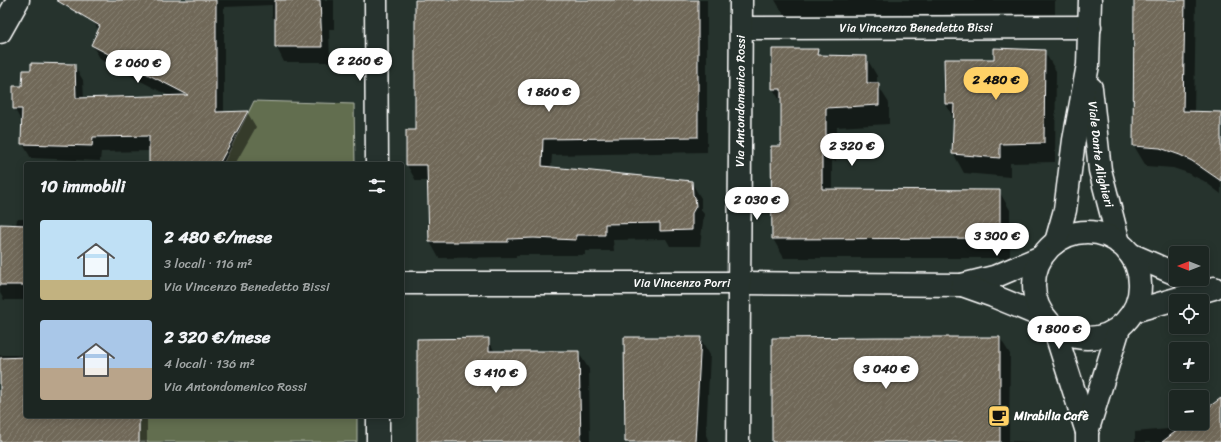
<!DOCTYPE html>
<html lang="it">
<meta charset="utf-8">
<style>
body{margin:0;font-family:Sriracha,sans-serif;background:#252e2a;color:#f1f3f6;height:100vh;display:flex;flex-direction:column;font-size:15px;white-space:nowrap}
*{box-sizing:border-box;margin:0}
p{font-size:13px;color:#a0a5a5}
.icon{flex:none;width:22px;height:22px;fill:none;stroke:currentColor;stroke-width:2;stroke-linecap:round;stroke-linejoin:round}
.map{position:relative;flex:1;overflow:hidden}
.panel{position:absolute;left:24px;top:162px;width:380px;height:256px;display:flex;flex-direction:column;background:#1c2622;border-radius:4px;box-shadow:0 2px 10px #0003,0 0 0 1px #3a4340}
.panel>*{flex:none}
.needle{width:26px;rotate:270deg}
.controls{position:absolute;left:1169px;top:246px;display:grid;gap:8px}
.controls a{display:grid;place-items:center;width:40px;height:40px;border-radius:4px;background:#1c2622;box-shadow:0 2px 10px #0003,0 0 0 1px #3a4340;font-size:20px}
.price{position:absolute;translate:-50% -34px;padding:0 9px;border-radius:14px;background:#fff;color:#222;font-size:13px;line-height:26px;filter:drop-shadow(0 1px 2px #0008)}
.price::after{content:'';position:absolute;left:50%;top:24px;width:12px;height:9px;margin-left:-6px;background:inherit;clip-path:polygon(0 0,100% 0,50% 100%)}
.price.on{background:#ffd166;color:#111}
ul{padding:0;list-style:none}
li{display:flex;align-items:center;gap:12px;height:100px;padding:0 16px}
li span{display:grid;place-items:center;flex:none;width:112px;height:80px;border-radius:4px;color:#555}
li>.icon{margin-inline-start:auto}
span .icon{width:48px;height:48px;fill:#fffc;stroke-width:1}
li b{font-size:17px}
h2{display:flex;justify-content:space-between;align-items:center;height:48px;padding:0 16px;font-size:17px}
.map>svg:first-child{display:block}
</style>
<div class="map">
<svg width="1221" height="442" viewBox="0 0 1221 442">
<defs>
<pattern id="building-hatch" width="6" height="6" patternUnits="userSpaceOnUse"><rect width="6" height="6" fill="#706858"/><path d="M-1 1l2-2M0 6l6-6M5 7l2-2" fill="none" stroke="#857f71"/></pattern>
</defs>
<rect width="100%" height="100%" fill="#26332d"/>
<filter id="ink" filterUnits="userSpaceOnUse"><feTurbulence type="fractalNoise" baseFrequency=".025" numOctaves="2"/><feDisplacementMap in="SourceGraphic" scale="8" xChannelSelector="R" yChannelSelector="G"/><feConvolveMatrix kernelMatrix="1 2 1 2 8 2 1 2 1" color-interpolation-filters="sRGB"/></filter>
<g filter="url(#ink)">
<!-- green -->
<path fill="#626e50" stroke="#b0b6a8" d="M 254,101 L 354,104 L 355,164 L 223,164 Z
M 140,416 L 357,416 L 357,442 L 139,442 Z"/>
<!-- shadow -->
<path fill="#0007" d="M 104,0 L 334,0 L 334,29 L 329,29 L 330,62 L 284,62 L 276,46 L 276,22 L 272,16 L 272,5 L 224,7 L 224,113 L 247,112 L 256,127 L 235,164 L 150,164 L 150,151 L 101,152 L 100,161 L 31,158 L 22,143 L 23,124 L 14,108 L 23,87 L 74,65 L 83,80 L 84,99 L 171,97 L 101,60 L 92,45 L 99,31 L 93,21 Z
M 416,0 L 707,0 L 707,152 L 552,155 L 551,168 L 691,182 L 701,198 L 701,210 L 704,214 L 700,246 L 670,246 L 666,239 L 613,240 L 614,251 L 585,251 L 585,255 L 516,255 L 516,257 L 439,258 L 430,242 L 428,181 L 416,181 L 407,165 L 416,131 Z
M 775,0 L 1055,0 L 1055,14 L 784,15 Z
M 1135,0 L 1196,0 L 1194,112 L 1221,118 L 1221,194 L 1204,181 L 1185,172 L 1173,168 L 1146,166 L 1134,146 Z
M 817,50 L 820,56 L 866,57 L 877,76 L 877,84 L 889,103 L 889,124 L 837,127 L 836,161 L 832,161 L 832,190 L 999,191 L 1010,210 L 1010,258 L 784,258 L 773,239 L 782,147 L 782,104 L 773,89 Z
M 1044,51 L 1056,71 L 1055,162 L 1010,163 L 1010,177 L 964,173 L 953,153 L 954,119 L 946,104 L 996,60 Z
M 17,219 L 26,219 L 26,300 L 4,300 L 0,293 L 0,225 L 16,226 Z
M 700,338 L 710,355 L 706,435 L 709,442 L 626,442 Z
M 1000,338 L 1010,354 L 1009,441 L 1044,442 L 773,442 Z
M 488,339 L 495,352 L 578,352 L 589,369 L 590,442 L 418,442 Z
M 0,355 L 26,355 L 26,416 L 147,416 L 147,442 L 0,442 Z
M 1221,397 L 1221,442 L 1135,442 L 1135,432 L 1168,429 L 1183,423 L 1202,423 L 1202,414 Z"/>
<!-- building -->
<path fill="url(#building-hatch)" stroke="#fff" d="M 56,0 L 216,0 L 216,112 L 248,111 L 219,164 L 149,164 L 149,136 L 93,137 L 92,146 L 21,144 L 22,109 L 13,109 L 13,86 L 22,86 L 23,70 L 31,70 L 31,63 L 75,64 L 76,98 L 188,95 L 91,45 L 100,26 Z
M 275,0 L 320,0 L 322,47 L 275,47 Z
M 415,0 L 698,0 L 698,137 L 543,139 L 542,166 L 692,181 L 693,195 L 695,197 L 696,206 L 692,213 L 692,230 L 660,231 L 660,223 L 605,224 L 605,235 L 576,235 L 576,240 L 534,238 L 508,239 L 508,242 L 429,242 L 427,165 L 406,165 L 406,130 L 415,130 Z
M 1134,0 L 1185,0 L 1183,111 L 1221,112 L 1221,181 L 1192,161 L 1180,155 L 1160,148 L 1133,146 Z
M 994,48 L 1045,50 L 1044,143 L 1000,144 L 1000,158 L 952,154 L 954,104 L 945,104 L 944,59 L 994,59 Z
M 772,49 L 818,49 L 817,55 L 867,56 L 867,83 L 879,83 L 879,105 L 826,108 L 826,142 L 822,142 L 822,189 L 1000,190 L 1000,238 L 772,239 L 771,146 L 781,146 L 781,89 L 772,89 Z
M 0,224 L 26,225 L 26,285 L 0,285 Z
M 624,337 L 701,337 L 695,442 L 625,442 Z
M 881,337 L 1000,337 L 1000,442 L 772,442 L 772,338 Z
M 489,338 L 489,351 L 579,351 L 581,442 L 417,442 L 417,339 Z
M 26,357 L 26,416 L 139,416 L 139,442 L 0,442 L 0,358 Z
M 1221,398 L 1221,442 L 1162,442 L 1187,423 L 1202,423 L 1202,412 Z"/>
<g fill="none" stroke-linecap="round" stroke-linejoin="round">
<!-- street casing -->
<g stroke="#fff" stroke-width="25">
<g id="street">
<path d="M 376,0 L 377,164"/>
<path id="s1" d="M 741,28 L 1090,27"/>
<path d="M 0,32 L 18,0"/>
<path d="M 1130,254 L 1176,274"/>
<path id="s2" d="M 402,283 L 739,283 L 962,285 L 994,277 L 1041,257"/>
<path d="M 962,285 L 993,296 L 1044,317"/>
<path d="M 1134,311 L 1214,288"/>
<path d="M 378,442 L 378,416"/>
<path id="s3" d="M 738,442 L 741,0"/>
</g>
</g>
<!-- secondary casing -->
<g stroke="#fff" stroke-width="25">
<g id="secondary">
<path id="s4" d="M 1091,88 L 1100,170 L 1119,243"/>
<circle cx="1087" cy="285" r="53"/>
<path d="M 1056,242 L 1065,210 L 1074,140 L 1088,65 L 1090,0"/>
<path d="M 1054,328 L 1087,432"/>
<path d="M 1087,442 L 1087,432 L 1119,328"/>
</g>
</g>
<!-- street -->
<use href="#street" stroke="#26332d" stroke-width="22"/>
<!-- secondary -->
<use href="#secondary" stroke="#26332d" stroke-width="22"/>
</g>
</g>
<!-- icons -->
<defs>
<g id="cafe-square" transform="scale(1.15)"><rect x="-9" y="-9" width="18" height="18" rx="4" fill="#ffd166" stroke="#26332d"/><path d="M-5.5-4.5H6V0H3Q3 3.5 0 3.5H-2.5Q-5.5 3.5-5.5 0ZM3-3.2v2h1.7v-2ZM-6 4.5H4V6H-6Z" fill="#111"/></g>
</defs>
<g fill-rule="evenodd">
<use href="#cafe-square" x="999" y="416"/>
</g>
<g text-anchor="middle" stroke-width="3" stroke-linejoin="round" paint-order="stroke">
<!-- street labels -->
<g font-size="12" fill="#fff" stroke="#26332d">
<text dy="4" stroke="none"><textPath href="#s1" startOffset="175">Via Vincenzo Benedetto Bissi</textPath></text>
<text dy="4" stroke="none"><textPath href="#s3" startOffset="341">Via Antondomenico Rossi</textPath></text>
<text dy="4" stroke="none"><textPath href="#s4" startOffset="67">Viale Dante Alighieri</textPath></text>
<text dy="4" stroke="none"><textPath href="#s2" startOffset="280">Via Vincenzo Porri</textPath></text>
</g>
<!-- poi labels -->
<g font-size="12" font-weight="bold" fill="#fff" stroke="#26332d" text-anchor="start">
<text x="1014" y="420">Mirabilia Cafè</text>
</g>
</g>
</svg>
<div class="controls">
<a><svg class="needle" viewBox="-14 -14 28 28"><path d="M0-13l5 13h-10z" fill="#e53935"/><path d="M0 13l5-13h-10z" fill="#a0a5a5"/></svg></a>
<a><svg class="icon" aria-label="locate" viewBox="0 0 24 24"><circle cx="12" cy="12" r="6"/><path d="M12 2v4M12 18v4M2 12h4M18 12h4"/></svg></a>
<a>+</a>
<a>−</a>
</div>
<b class="price" style="left:360px;top:82px">2 260 €</b>
<b class="price" style="left:138px;top:84px">2 060 €</b>
<b class="price on" style="left:996px;top:101px">2 480 €</b>
<b class="price" style="left:549px;top:113px">1 860 €</b>
<b class="price" style="left:852px;top:167px">2 320 €</b>
<b class="price" style="left:757px;top:221px">2 030 €</b>
<b class="price" style="left:997px;top:257px">3 300 €</b>
<b class="price" style="left:1059px;top:350px">1 800 €</b>
<b class="price" style="left:886px;top:390px">3 040 €</b>
<b class="price" style="left:496px;top:394px">3 410 €</b>
<section class="panel">
<h2>10 immobili<svg class="icon" aria-label="filters" viewBox="0 0 24 24"><path d="M4 7h16M4 17h16"/><circle cx="9" cy="7" r="2"/><circle cx="15" cy="17" r="2"/></svg></h2>
<ul>
<li><span style="background:linear-gradient(#bfe0f5 75%,#c2b280 0)"><svg class="icon" aria-label="home" viewBox="0 0 24 24"><path d="M3 11l9-7 9 7M6 9v11h12V9"/></svg></span><div><b>2 480 €/mese</b><p>3 locali · 116 m²</p><p>Via Vincenzo Benedetto Bissi</p></div></li>
<li><span style="background:linear-gradient(#a9c7e8 60%,#b9a48a 0)"><svg class="icon" aria-label="home" viewBox="0 0 24 24"><path d="M3 11l9-7 9 7M6 9v11h12V9"/></svg></span><div><b>2 320 €/mese</b><p>4 locali · 136 m²</p><p>Via Antondomenico Rossi</p></div></li>
</ul>
</section>
</div>
